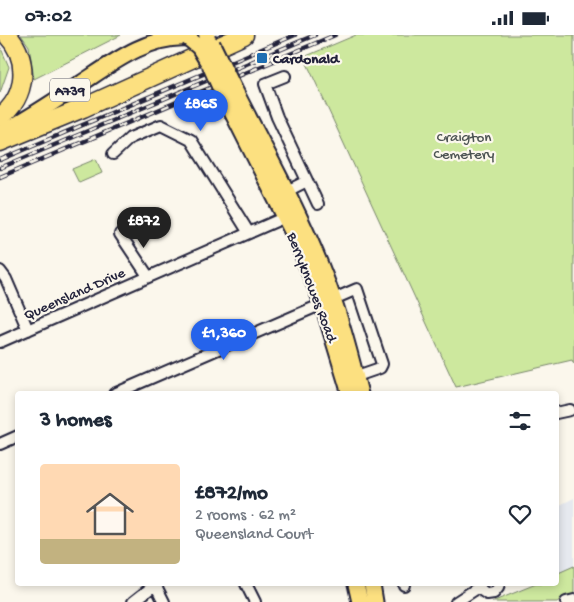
<!DOCTYPE html>
<meta charset="utf-8">
<style>
body{margin:0;font-family:"Gochi Hand",sans-serif;background:#f6f6f7;color:#1f2937;height:100vh;display:flex;flex-direction:column;font-size:19px;white-space:nowrap}
*{box-sizing:border-box;margin:0}
p{font-size:16px;color:#747a83}
.icon{flex:none;width:28px;height:28px;fill:none;stroke:currentColor;stroke-width:2;stroke-linecap:round;stroke-linejoin:round}
.map{position:relative;flex:1;overflow:hidden}
.details{position:absolute;left:15px;top:356px;width:544px;height:195px;display:flex;flex-direction:column;background:#fff;border-radius:5px;box-shadow:0 2px 8px #0003}
.details>*{flex:none}
.price{position:absolute;translate:-50% -42px;padding:0 11px;border-radius:18px;background:#2563eb;color:#fff;font-size:16px;line-height:32px;filter:drop-shadow(0 1px 2px #0008)}
.price::after{content:'';position:absolute;left:50%;top:30px;width:15px;height:11px;margin-left:-8px;background:inherit;clip-path:polygon(0 0,100% 0,50% 100%)}
.price.on{background:#222;color:#fff}
ul{padding:0;list-style:none}
li{display:flex;align-items:center;gap:15px;height:125px;padding:0 25px}
li span{display:grid;place-items:center;flex:none;width:140px;height:100px;border-radius:5px;color:#555}
li>.icon{margin-inline-start:auto}
span .icon{width:60px;height:60px;fill:#fffc;stroke-width:1}
li b{font-size:21px}
h2{display:flex;justify-content:space-between;align-items:center;height:60px;padding:0 25px;font-size:21px}
.status{display:flex;justify-content:space-between;align-items:center;height:35px;padding:0 25px;background:#fff;direction:ltr}
.status svg{height:14px;fill:currentColor}
.map>svg:first-child{display:block}
</style>
<div class="status"><b>07:02</b><svg viewBox="0 0 49 12"><path d="M0 12V9h3v3zM5 12V6h3v6zM10 12V3h3v9zM15 12V0h3v12zM26 1h20v11H26zM47 4h2v5h-2z"/></svg></div>
<div class="map">
<svg width="574" height="567" viewBox="0 0 574 567">
<rect width="100%" height="100%" fill="#fbf7ec"/>
<filter id="ink" filterUnits="userSpaceOnUse"><feTurbulence type="fractalNoise" baseFrequency=".02" numOctaves="2"/><feDisplacementMap in="SourceGraphic" scale="10" xChannelSelector="R" yChannelSelector="G"/><feConvolveMatrix kernelMatrix="1 2 1 2 8 2 1 2 1" color-interpolation-filters="sRGB"/></filter>
<g filter="url(#ink)">
<!-- built -->
<path fill="#e6e9ef" d="M 574,463 L 574,531 L 556,539 L 556,472 Z"/>
<!-- green -->
<path fill="#cde89e" stroke="#78856c" d="M 21,0 L 121,0 L 34,44 L 29,11 Z
M 356,0 L 574,0 L 574,329 L 572,325 L 456,352 L 304,22 Z
M 0,11 L 9,32 L 0,58 Z
M 96,124 L 102,138 L 79,148 L 72,134 Z
M 574,531 L 574,560 L 567,560 L 557,567 L 492,567 L 536,549 L 556,549 L 556,539 Z"/>
<g fill="none" stroke-linecap="round" stroke-linejoin="round">
<!-- street casing -->
<g stroke="#22223b" stroke-width="14">
<path id="street" d="M 285,41 L 265,49 L 277,82 L 318,169
M 113,119 L 130,103 L 161,90 L 191,105 L 249,198
M 281,159 L 307,146
M 120,199 L 148,241
M 0,236 L 6,244 L 28,295
M 0,307 L 290,180
M 114,359 L 357,254 L 382,329 L 380,333 L 351,343
M 556,378 L 570,375
M 0,409 L 18,401
M 155,549 L 164,567
M 246,549 L 255,567
M 404,549 L 404,550
M 479,549 L 481,555 L 487,559 L 494,558 L 498,553 L 499,549
M 133,567 L 156,549
M 456,567 L 479,552
M 566,567 L 574,565"/>
</g>
<!-- primary casing -->
<g stroke="#22223b" stroke-width="19">
<path id="primary" d="M 234,54 C 269,123 308,191 333,264 C 344,295 352,327 360,359
M 223,59 L 297,206 L 323,270 L 350,359
M 0,99 C 28,84 55,66 82,48 C 112,28 149,0 188,3
M 356,549 L 360,567
M 372,549 L 375,567"/>
</g>
<!-- highway casing -->
<g stroke="#22223b" stroke-width="21">
<path id="highway" d="M 0,82 C 27,62 30,24 7,0
M 0,107 L 83,73 L 244,0"/>
</g>
<!-- street -->
<use href="#street" stroke="#fbf7ec" stroke-width="10"/>
<!-- primary -->
<use href="#primary" stroke="#fce080" stroke-width="15"/>
<!-- highway -->
<use href="#highway" stroke="#fce080" stroke-width="18"/>
<!-- rail casing -->
<g stroke="#22223b" stroke-width="4.5">
<path id="rail" d="M 0,125 L 295,0
M 0,133 L 315,0
M 0,142 L 335,0"/>
</g>
<!-- rail -->
<use href="#rail" stroke="#fbf7ec" stroke-width="2.5" stroke-dasharray="8" stroke-linecap="butt"/>
<!-- primary-bridge casing -->
<g stroke="#22223b" stroke-width="19" stroke-linecap="butt">
<path id="primary-bridge" d="M 207,1 L 211,32 L 223,59
M 188,3 L 199,12 L 208,27
M 212,9 L 234,54"/>
</g>
<!-- primary-bridge -->
<use href="#primary-bridge" stroke="#fce080" stroke-width="15"/>
</g>
</g>
<!-- markers -->
<rect fill="#1f6fb2" stroke="#fbf7ec" stroke-width="2" x="256" y="17" width="12" height="12" rx="2.5"/>
<g text-anchor="middle" stroke-width="4.5" stroke-linejoin="round" paint-order="stroke">
<!-- shield labels -->
<rect fill="#fbf7ec" stroke="#636270" stroke-width="1" x="50" y="43.5" width="40" height="23" rx="4"/>
<g font-size="14" font-weight="bold" fill="#22223b">
<text x="70" y="60">A739</text>
</g>
<!-- poi labels -->
<g font-size="15" font-weight="bold" fill="#22223b" stroke="#fbf7ec" text-anchor="start">
<text x="273" y="28">Cardonald</text>
</g>
<!-- park labels -->
<g font-size="15" fill="#4d5454" stroke="#fbf7ec">
<text x="464" y="106">Craigton<tspan x="464" dy="17">Cemetery</tspan></text>
</g>
<!-- street labels -->
<g font-size="15" fill="#22223b" stroke="#fbf7ec">
<text transform="translate(313 252) rotate(69)" y="5">Berryknowes Road</text>
<text transform="translate(74 258) rotate(-24)" y="5">Queensland Drive</text>
</g>
</g>
</svg>
<b class="price" style="left:201px;top:97px">£865</b>
<b class="price on" style="left:144px;top:214px">£872</b>
<b class="price" style="left:224px;top:326px">£1,360</b>
<section class="details">
<h2>3 homes<svg class="icon" aria-label="filters" viewBox="0 0 24 24"><path d="M4 7h16M4 17h16"/><circle cx="9" cy="7" r="2"/><circle cx="15" cy="17" r="2"/></svg></h2>
<ul>
<li><span style="background:linear-gradient(#ffd9b3 75%,#c2b280 0)"><svg class="icon" aria-label="home" viewBox="0 0 24 24"><path d="M3 11l9-7 9 7M6 9v11h12V9"/></svg></span><div><b>£872/mo</b><p>2 rooms · 62 m²</p><p>Queensland Court</p></div><svg class="icon" aria-label="heart" viewBox="0 0 24 24"><path d="M12 20l-8-8c-3-5 5-10 8-4 3-6 11-1 8 4z"/></svg></li>
</ul>
</section>
</div>
